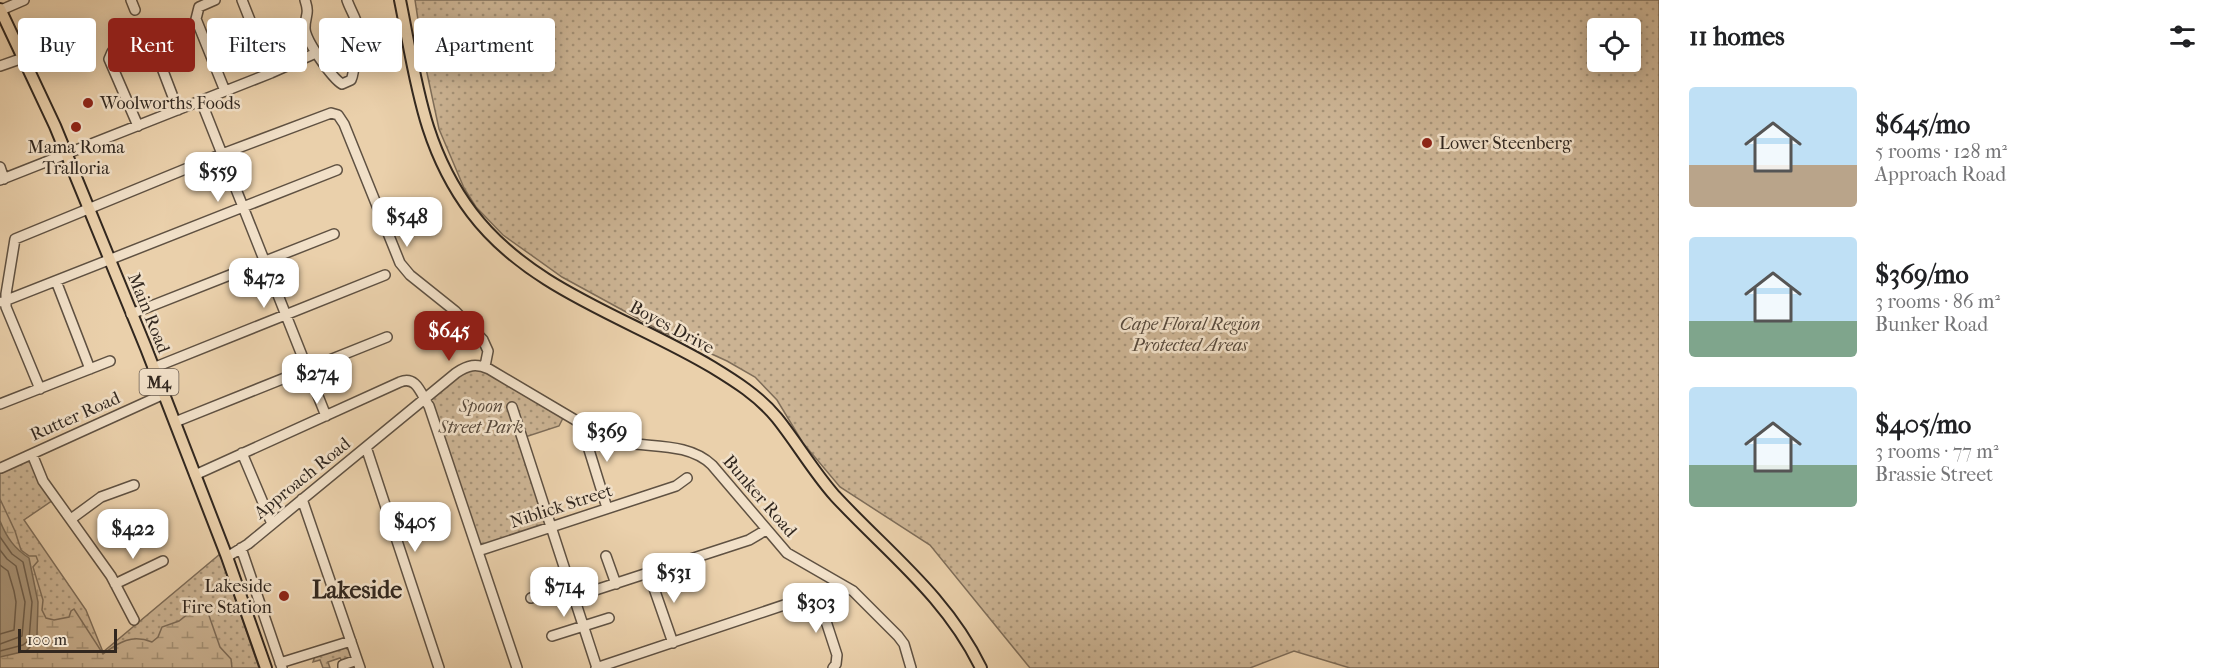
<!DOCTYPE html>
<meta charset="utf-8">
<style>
body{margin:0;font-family:"IM FELL French Canon",serif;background:#f2f2f2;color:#202124;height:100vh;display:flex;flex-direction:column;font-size:22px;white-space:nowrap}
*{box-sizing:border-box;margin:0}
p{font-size:20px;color:#757577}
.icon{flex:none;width:33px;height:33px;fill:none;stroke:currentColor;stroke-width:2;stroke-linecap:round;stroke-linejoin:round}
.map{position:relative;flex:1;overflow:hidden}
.panel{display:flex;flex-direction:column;background:#fff;width:570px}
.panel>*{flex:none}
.banner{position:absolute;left:18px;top:18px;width:570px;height:54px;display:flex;gap:12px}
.buttons{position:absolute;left:1587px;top:18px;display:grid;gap:12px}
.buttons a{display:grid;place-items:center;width:54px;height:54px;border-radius:6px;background:#fff;box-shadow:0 3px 15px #0003;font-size:30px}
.scale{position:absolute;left:18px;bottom:15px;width:99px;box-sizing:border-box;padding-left:6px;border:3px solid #31271f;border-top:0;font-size:16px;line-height:21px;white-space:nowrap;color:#31271f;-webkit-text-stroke:4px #f1e0c8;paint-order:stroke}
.price{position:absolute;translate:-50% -51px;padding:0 14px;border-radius:12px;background:#fff;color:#222;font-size:20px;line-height:39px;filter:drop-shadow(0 2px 3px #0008)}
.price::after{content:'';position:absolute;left:50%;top:36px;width:18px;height:14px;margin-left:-9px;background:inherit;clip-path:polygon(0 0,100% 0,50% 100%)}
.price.on{background:#8f2418;color:#fff}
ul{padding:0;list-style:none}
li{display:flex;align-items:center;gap:18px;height:150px;padding:0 30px}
li span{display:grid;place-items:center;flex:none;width:168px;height:120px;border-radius:6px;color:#555}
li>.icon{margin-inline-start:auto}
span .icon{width:72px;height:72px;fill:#fffc;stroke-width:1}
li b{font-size:26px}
h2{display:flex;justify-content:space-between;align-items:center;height:72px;padding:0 30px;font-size:26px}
.pill{padding:0 21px;border-radius:6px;background:#fff;box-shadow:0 3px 15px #0003;font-size:21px;line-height:54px}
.pill.on{background:#8f2418;color:#fff}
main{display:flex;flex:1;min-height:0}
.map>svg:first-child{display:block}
</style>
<main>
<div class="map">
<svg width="1659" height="668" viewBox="0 0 1659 668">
<defs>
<pattern id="grass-dots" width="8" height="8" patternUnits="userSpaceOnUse" patternTransform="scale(1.5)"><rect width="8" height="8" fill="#cbb393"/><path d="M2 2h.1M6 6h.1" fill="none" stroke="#a59277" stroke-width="1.8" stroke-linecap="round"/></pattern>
<pattern id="wetland-marsh" width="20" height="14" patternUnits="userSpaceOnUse" patternTransform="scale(1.5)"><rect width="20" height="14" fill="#cbb393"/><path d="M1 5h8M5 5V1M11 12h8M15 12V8" fill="none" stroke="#a59277"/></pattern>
</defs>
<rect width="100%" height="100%" fill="#ead0ab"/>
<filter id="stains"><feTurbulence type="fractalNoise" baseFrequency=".00333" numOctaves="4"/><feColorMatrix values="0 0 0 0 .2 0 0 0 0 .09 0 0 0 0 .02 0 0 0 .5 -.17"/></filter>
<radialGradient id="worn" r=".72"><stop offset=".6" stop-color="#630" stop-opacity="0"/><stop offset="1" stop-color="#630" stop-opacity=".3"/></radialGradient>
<!-- grass -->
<path fill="url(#grass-dots)" stroke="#7e6d59" stroke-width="1.5" fill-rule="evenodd" d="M 415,0 L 1659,0 L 1659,668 L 1350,668 L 1294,651 L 1250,668 L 1030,668 L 930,545 L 840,487 L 803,443 L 777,400 L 755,377 L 727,361 L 659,330 L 562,277 L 503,235 L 476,207 L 464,188 L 439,129 L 424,59 ZM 1598,28 L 1630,28 L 1630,62 L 1598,62 Z
M 475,365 L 565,414 L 559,426 L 522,438 L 550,527 L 478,551 L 424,399 Z
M 32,454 L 56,498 L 24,520 L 86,610 L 103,652 L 220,554 L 259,668 L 0,668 L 0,469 Z
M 343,647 L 350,650 L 353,659 L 342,661 L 340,658 L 328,662 L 330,668 L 323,668 L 320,660 L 313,662 L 315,656 Z"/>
<!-- wetland -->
<path fill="url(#wetland-marsh)" stroke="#7e6d59" stroke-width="1.5" d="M 0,499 L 15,531 L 21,550 L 29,556 L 36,556 L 38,561 L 33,567 L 43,600 L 42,610 L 46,618 L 54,620 L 69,617 L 71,611 L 74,609 L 103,654 C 119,642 132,634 152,642 L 158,637 L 162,627 L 179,621 L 199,605 L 206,607 L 220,647 L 231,659 L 232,668 L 0,668 Z"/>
<!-- water -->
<path fill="#ab977b" stroke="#7a6a56" stroke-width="1.5" d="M 0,521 C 7,538 14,548 29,558 L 38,602 L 37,634 L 34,643 L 26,651 L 0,657 Z"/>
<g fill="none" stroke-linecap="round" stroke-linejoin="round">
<!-- shore -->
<path stroke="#6e5f4d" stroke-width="1.5" d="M 0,537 L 12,554 L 23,562 L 32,602 L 29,640 L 23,645 L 0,651
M 0,550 L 7,559 L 16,566 L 25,602 L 22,636 L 0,644
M 0,565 L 8,571 L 14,591 L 16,602 L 14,630 L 0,634"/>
<!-- minor casing -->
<g stroke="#5f5142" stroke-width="12">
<path id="minor" d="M 131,0 L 135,10
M 215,0 L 199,7 L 196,19 L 225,91
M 242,0 L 271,73
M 305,0 C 310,15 305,15 305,28 C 305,40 332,78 342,84 L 351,80 C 356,69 353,59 354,47 C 354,40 359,34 358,27 C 356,18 350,9 347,0
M 1,10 L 24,0
M 0,66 L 23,58
M 201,101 L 326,416
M 138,126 L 109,59 L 112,52 L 143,38 L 147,38 L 152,42 L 178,110
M 0,167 L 4,179
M 0,180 L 271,73 L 316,53
M 56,281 L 90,369
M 2,302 L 337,170
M 131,314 L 334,234
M 153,368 L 385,275
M 40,389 L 6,307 L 6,294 L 15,239 L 222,154 L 331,113 L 338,115 L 344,124 L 400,263 L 410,275 L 455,311 L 483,340 L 488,351 L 485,366
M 0,404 L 110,361
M 512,407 L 597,668
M 175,422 L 387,337
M 581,424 L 607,508
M 366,447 L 439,668
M 242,453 L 272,524
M 32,454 L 43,481 L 111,576 L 134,620
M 1,468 L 164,394
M 195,475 L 400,382 C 417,375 421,395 429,406 L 517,668
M 302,499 L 360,668
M 71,519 L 101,497 L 134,485
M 241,548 L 282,668
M 478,551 L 676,486 L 687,478
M 606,556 L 616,584
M 227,557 L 248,544 L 456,373 C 468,365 476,363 489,369 L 604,437 C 637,451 684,438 712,465 L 787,553 L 853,591 L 898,636 L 904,644 L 911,668
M 649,574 L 673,643
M 115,584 L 163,561
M 574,597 L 749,540 L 766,530
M 531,598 L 569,585
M 552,636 L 609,618
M 280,663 L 351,641
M 343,668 L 343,665 L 357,660
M 596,668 L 805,598 L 813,598 L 821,606 L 837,655 L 836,664 L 833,668"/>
</g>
<!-- major casing -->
<g stroke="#31271f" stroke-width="14">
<path id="major" d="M 400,0 C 416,78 422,147 472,213 C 530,290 632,319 712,367 C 735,381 759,396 777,418 C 797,443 813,471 835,496 C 888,553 946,596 981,668
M 0,9 L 55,126 L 146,348 L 227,557 L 266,668"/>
</g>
<!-- minor -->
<use href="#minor" stroke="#f1e0c8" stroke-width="9"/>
<!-- major -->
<use href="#major" stroke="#ead0ab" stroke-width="10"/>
</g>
<!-- markers -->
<g fill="#8f2418" stroke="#f1e0c8" stroke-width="2">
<circle cx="88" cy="103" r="6"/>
<circle cx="76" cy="127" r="6"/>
<circle cx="1427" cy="143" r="6"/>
<circle cx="284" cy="596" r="6"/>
</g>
<g text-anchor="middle" stroke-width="5" stroke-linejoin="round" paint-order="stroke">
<!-- shield labels -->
<rect fill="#f1e0c8" stroke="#6b5e52" stroke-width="1.5" x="139.5" y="369" width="39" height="26" rx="4.5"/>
<g font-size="16" font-weight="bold" fill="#31271f">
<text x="159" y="388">M4</text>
</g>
<!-- poi labels -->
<g font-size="18" fill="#31271f" stroke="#f1e0c8" text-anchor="start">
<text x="100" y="109">Woolworths Foods</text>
<text x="1439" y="149">Lower Steenberg</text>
<text x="76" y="153" text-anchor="middle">Mama Roma<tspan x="76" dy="21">Tralloria</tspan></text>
<text x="272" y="592" text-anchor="end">Lakeside<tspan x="272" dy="21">Fire Station</tspan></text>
</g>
<!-- street labels -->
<g font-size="18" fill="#31271f" stroke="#f1e0c8">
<text transform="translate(149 313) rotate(68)" y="6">Main Road</text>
<text transform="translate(672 327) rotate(28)" y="6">Boyes Drive</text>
<text transform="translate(75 416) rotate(-24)" y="6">Rutter Road</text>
<text transform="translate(302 478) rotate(-39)" y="6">Approach Road</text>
<text transform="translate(760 496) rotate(49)" y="6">Bunker Road</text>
<text transform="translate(561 506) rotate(-18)" y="6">Niblick Street</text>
</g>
<!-- park labels -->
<g font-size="18" font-style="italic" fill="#584a3c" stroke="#f1e0c8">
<text x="1190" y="330">Cape Floral Region<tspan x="1190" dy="21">Protected Areas</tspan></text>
<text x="481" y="412">Spoon<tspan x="481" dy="21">Street Park</tspan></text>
</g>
<!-- district labels -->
<g font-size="24" font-weight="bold" fill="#31271f" stroke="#f1e0c8">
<text x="357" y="598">Lakeside</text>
</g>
</g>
<rect width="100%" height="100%" filter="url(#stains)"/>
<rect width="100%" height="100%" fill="url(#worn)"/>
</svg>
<div class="buttons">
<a><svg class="icon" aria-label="locate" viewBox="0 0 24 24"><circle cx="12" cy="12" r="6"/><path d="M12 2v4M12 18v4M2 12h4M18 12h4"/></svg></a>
</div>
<div class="scale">100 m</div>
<b class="price" style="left:218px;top:203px">$559</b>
<b class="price" style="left:407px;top:248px">$548</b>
<b class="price" style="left:264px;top:309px">$472</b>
<b class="price on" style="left:449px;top:362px">$645</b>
<b class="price" style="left:317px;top:405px">$274</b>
<b class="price" style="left:607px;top:463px">$369</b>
<b class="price" style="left:415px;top:553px">$405</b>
<b class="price" style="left:133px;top:560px">$422</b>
<b class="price" style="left:674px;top:604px">$531</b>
<b class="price" style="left:564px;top:618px">$714</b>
<b class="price" style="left:816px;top:634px">$303</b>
<div class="banner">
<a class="pill">Buy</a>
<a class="pill on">Rent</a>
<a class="pill">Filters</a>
<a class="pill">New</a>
<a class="pill">Apartment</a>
</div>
</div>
<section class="panel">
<h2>11 homes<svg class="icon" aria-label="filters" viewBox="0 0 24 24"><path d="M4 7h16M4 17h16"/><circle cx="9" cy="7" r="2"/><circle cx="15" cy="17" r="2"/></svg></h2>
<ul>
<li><span style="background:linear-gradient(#bfe0f5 65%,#b9a48a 0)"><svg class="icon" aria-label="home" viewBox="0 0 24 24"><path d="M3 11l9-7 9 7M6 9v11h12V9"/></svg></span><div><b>$645/mo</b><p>5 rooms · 128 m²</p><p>Approach Road</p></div></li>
<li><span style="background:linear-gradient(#bfe0f5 70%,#7fa58c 0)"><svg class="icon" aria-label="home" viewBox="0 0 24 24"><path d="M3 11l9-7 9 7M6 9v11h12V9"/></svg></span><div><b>$369/mo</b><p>3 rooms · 86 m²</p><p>Bunker Road</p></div></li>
<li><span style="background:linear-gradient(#bfe0f5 65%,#7fa58c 0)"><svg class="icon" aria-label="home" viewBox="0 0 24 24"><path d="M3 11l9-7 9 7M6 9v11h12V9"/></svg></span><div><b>$405/mo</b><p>3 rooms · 77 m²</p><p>Brassie Street</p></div></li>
</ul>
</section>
</main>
